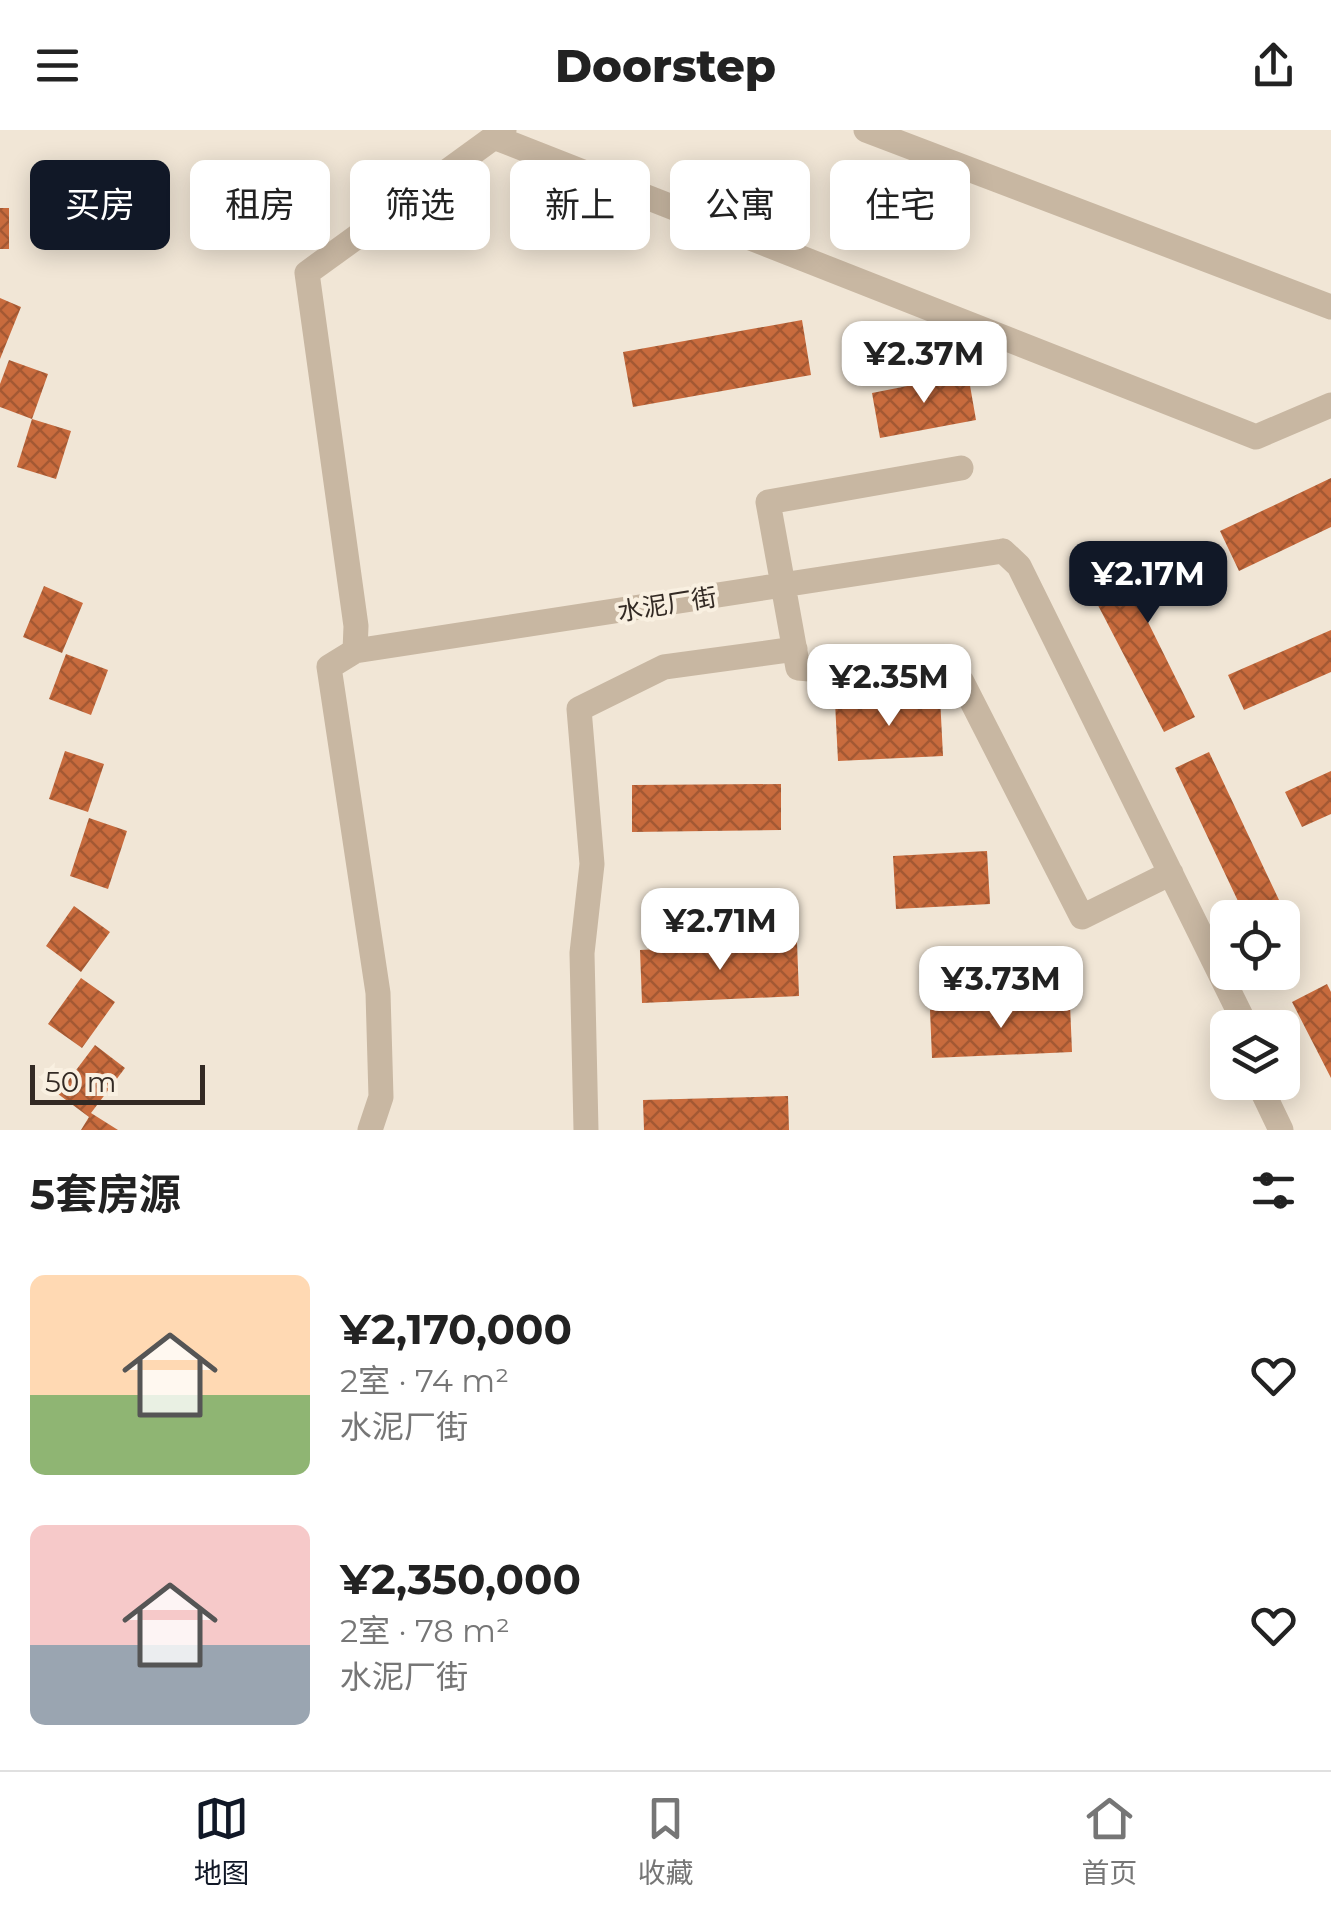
<!DOCTYPE html>
<html lang="zh">
<meta charset="utf-8">
<style>
body{margin:0;font-family:Montserrat,"Noto Sans SC",sans-serif;background:#f2f2f2;color:#222;height:100vh;display:flex;flex-direction:column;font-size:38px;white-space:nowrap}
*{box-sizing:border-box;margin:0}
p{font-size:32px;color:#767676}
.icon{flex:none;width:55px;height:55px;fill:none;stroke:currentColor;stroke-width:2;stroke-linecap:round;stroke-linejoin:round}
.map{position:relative;height:1000px;overflow:hidden}
.side{display:flex;flex-direction:column;background:#fff;flex:1}
.side>*{flex:none}
.banner{position:absolute;left:30px;top:30px;width:1272px;height:90px;display:flex;gap:20px}
.controls{position:absolute;left:1210px;top:770px;display:grid;gap:20px}
.controls a{display:grid;place-items:center;width:90px;height:90px;border-radius:15px;background:#fff;box-shadow:0 5px 25px #0003;font-size:50px}
.scale{position:absolute;left:30px;bottom:25px;width:175px;box-sizing:border-box;padding-left:10px;border:5px solid #332a24;border-top:0;font-size:28px;line-height:35px;white-space:nowrap;color:#332a24;-webkit-text-stroke:8px #f9f0e1;paint-order:stroke}
.price{position:absolute;translate:-50% -85px;padding:0 22px;border-radius:20px;background:#fff;color:#222;font-size:32px;line-height:65px;filter:drop-shadow(0 2px 5px #0008)}
.price::after{content:'';position:absolute;left:50%;top:60px;width:30px;height:22px;margin-left:-15px;background:inherit;clip-path:polygon(0 0,100% 0,50% 100%)}
.price.selected{background:#111827;color:#fff}
ul{padding:0;list-style:none}
li{display:flex;align-items:center;gap:30px;height:250px;padding:0 30px}
li span{display:grid;place-items:center;flex:none;width:280px;height:200px;border-radius:15px;color:#555}
li>.icon{margin-inline-start:auto}
span .icon{width:120px;height:120px;fill:#fffc;stroke-width:1}
li b{font-size:42px}
h2{display:flex;justify-content:space-between;align-items:center;height:120px;padding:0 30px;font-size:42px}
.tag{padding:0 35px;border-radius:15px;background:#fff;box-shadow:0 5px 25px #0003;font-size:35px;line-height:90px}
.tag.selected{background:#111827;color:#fff}
header{display:flex;justify-content:space-between;align-items:center;height:130px;padding:0 30px;background:#fff;font-size:45px;font-weight:800}
.menu{display:flex;justify-content:space-around;align-items:center;height:140px;border-top:2px solid #e0e0e0;background:#fff;font-size:28px;color:#767676}
.menu a{display:grid;justify-items:center;gap:5px}
.menu .selected{color:#111827}
.map>svg:first-child{display:block}
</style>
<header><svg class="icon" aria-label="menu" viewBox="0 0 24 24"><path d="M4 6h16M4 12h16M4 18h16"/></svg>Doorstep<svg class="icon" aria-label="share" viewBox="0 0 24 24"><path d="M12 15V3M7 8l5-5 5 5M5 13v7h14v-7"/></svg></header>
<div class="map">
<svg width="1331" height="1000" viewBox="0 0 1331 1000">
<defs>
<pattern id="building-cross-hatch" width="8" height="8" patternUnits="userSpaceOnUse" patternTransform="scale(2.5)"><rect width="8" height="8" fill="#c86b3d"/><path d="M0 0l8 8M0 8l8-8" fill="none" stroke="#a35833"/></pattern>
</defs>
<rect width="100%" height="100%" fill="#f1e6d6"/>
<!-- building -->
<path fill="url(#building-cross-hatch)" d="M 0,78 L 9,78 L 9,119 L 0,119 Z
M 0,168 L 21,177 L 0,229 Z
M 802,190 L 811,245 L 633,277 L 623,222 Z
M 9,230 L 48,244 L 32,289 L 0,277 L 0,254 Z
M 968,244 L 976,290 L 880,308 L 872,263 Z
M 32,289 L 71,301 L 56,349 L 17,337 Z
M 1331,348 L 1331,397 L 1239,441 L 1220,401 Z
M 1179,411 L 1201,450 L 1141,478 L 1195,587 L 1164,602 L 1089,458 Z
M 44,456 L 83,473 L 62,523 L 23,507 Z
M 1331,500 L 1331,542 L 1244,580 L 1228,545 Z
M 66,524 L 108,540 L 91,585 L 49,569 Z
M 940,567 L 943,626 L 838,631 L 835,572 Z
M 65,621 L 104,634 L 88,682 L 49,669 Z
M 1209,622 L 1297,808 L 1282,815 L 1282,788 L 1246,788 L 1175,638 Z
M 1331,641 L 1331,684 L 1302,697 L 1285,662 Z
M 781,654 L 781,700 L 632,702 L 632,655 Z
M 89,688 L 127,701 L 108,759 L 70,746 Z
M 987,721 L 990,774 L 896,779 L 893,726 Z
M 74,776 L 110,802 L 81,842 L 46,816 Z
M 797,812 L 799,866 L 642,873 L 640,820 Z
M 81,848 L 115,872 L 82,918 L 48,894 Z
M 1327,854 L 1331,862 L 1331,948 L 1292,872 Z
M 1070,874 L 1072,922 L 932,928 L 930,880 Z
M 95,915 L 125,938 L 91,983 L 118,1000 L 81,1000 L 89,987 L 58,964 Z
M 788,966 L 789,1000 L 644,1000 L 643,970 Z"/>
<g fill="none" stroke-linecap="round" stroke-linejoin="round">
<!-- minor -->
<path stroke="#c8b7a2" stroke-width="25" d="M 504,0 L 307,143 L 356,496 L 355,521 L 1003,421
M 866,0 L 1331,177
M 494,7 L 1256,307 L 1331,275
M 961,338 L 768,372 L 798,538 L 962,552 L 1082,787 L 1171,743
M 1003,421 L 1019,436 L 1247,898
M 355,521 L 329,537 L 378,863 L 381,967 L 370,1000
M 1258,952 L 1281,1000
M 586,1000 L 582,823 L 592,734 L 579,579 L 664,537 L 795,519"/>
</g>
<g text-anchor="middle" stroke-width="8" stroke-linejoin="round" paint-order="stroke">
<!-- street labels -->
<g font-size="25" fill="#332a24" stroke="#f9f0e1">
<text transform="translate(667 474) rotate(-9)" y="9">水泥厂街</text>
</g>
</g>
</svg>
<div class="controls">
<a><svg class="icon" aria-label="locate" viewBox="0 0 24 24"><circle cx="12" cy="12" r="6"/><path d="M12 2v4M12 18v4M2 12h4M18 12h4"/></svg></a>
<a><svg class="icon" aria-label="layers" viewBox="0 0 24 24"><path d="M12 4l9 5-9 5-9-5zM3 14l9 5 9-5"/></svg></a>
</div>
<div class="scale">50 m</div>
<b class="price" style="left:924px;top:276px">¥2.37M</b>
<b class="price selected" style="left:1148px;top:496px">¥2.17M</b>
<b class="price" style="left:889px;top:599px">¥2.35M</b>
<b class="price" style="left:720px;top:843px">¥2.71M</b>
<b class="price" style="left:1001px;top:901px">¥3.73M</b>
<div class="banner">
<a class="tag selected">买房</a>
<a class="tag">租房</a>
<a class="tag">筛选</a>
<a class="tag">新上</a>
<a class="tag">公寓</a>
<a class="tag">住宅</a>
</div>
</div>
<section class="side">
<h2>5套房源<svg class="icon" aria-label="filters" viewBox="0 0 24 24"><path d="M4 7h16M4 17h16"/><circle cx="9" cy="7" r="2"/><circle cx="15" cy="17" r="2"/></svg></h2>
<ul>
<li><span style="background:linear-gradient(#ffd9b3 60%,#8fb573 0)"><svg class="icon" aria-label="home" viewBox="0 0 24 24"><path d="M3 11l9-7 9 7M6 9v11h12V9"/></svg></span><div><b>¥2,170,000</b><p>2室 · 74 m²</p><p>水泥厂街</p></div><svg class="icon" aria-label="heart" viewBox="0 0 24 24"><path d="M12 20l-8-8c-3-5 5-10 8-4 3-6 11-1 8 4z"/></svg></li>
<li><span style="background:linear-gradient(#f6c9c9 60%,#9aa5b1 0)"><svg class="icon" aria-label="home" viewBox="0 0 24 24"><path d="M3 11l9-7 9 7M6 9v11h12V9"/></svg></span><div><b>¥2,350,000</b><p>2室 · 78 m²</p><p>水泥厂街</p></div><svg class="icon" aria-label="heart" viewBox="0 0 24 24"><path d="M12 20l-8-8c-3-5 5-10 8-4 3-6 11-1 8 4z"/></svg></li>
</ul>
</section>
<nav class="menu">
<a class="selected"><svg class="icon" aria-label="map" viewBox="0 0 24 24"><path d="M3 6l6-2 6 2 6-2v14l-6 2-6-2-6 2zM9 4v14M15 6v14"/></svg>地图</a>
<a><svg class="icon" aria-label="saved" viewBox="0 0 24 24"><path d="M7 4h10v16l-5-4-5 4z"/></svg>收藏</a>
<a><svg class="icon" aria-label="home" viewBox="0 0 24 24"><path d="M3 11l9-7 9 7M6 9v11h12V9"/></svg>首页</a>
</nav>
